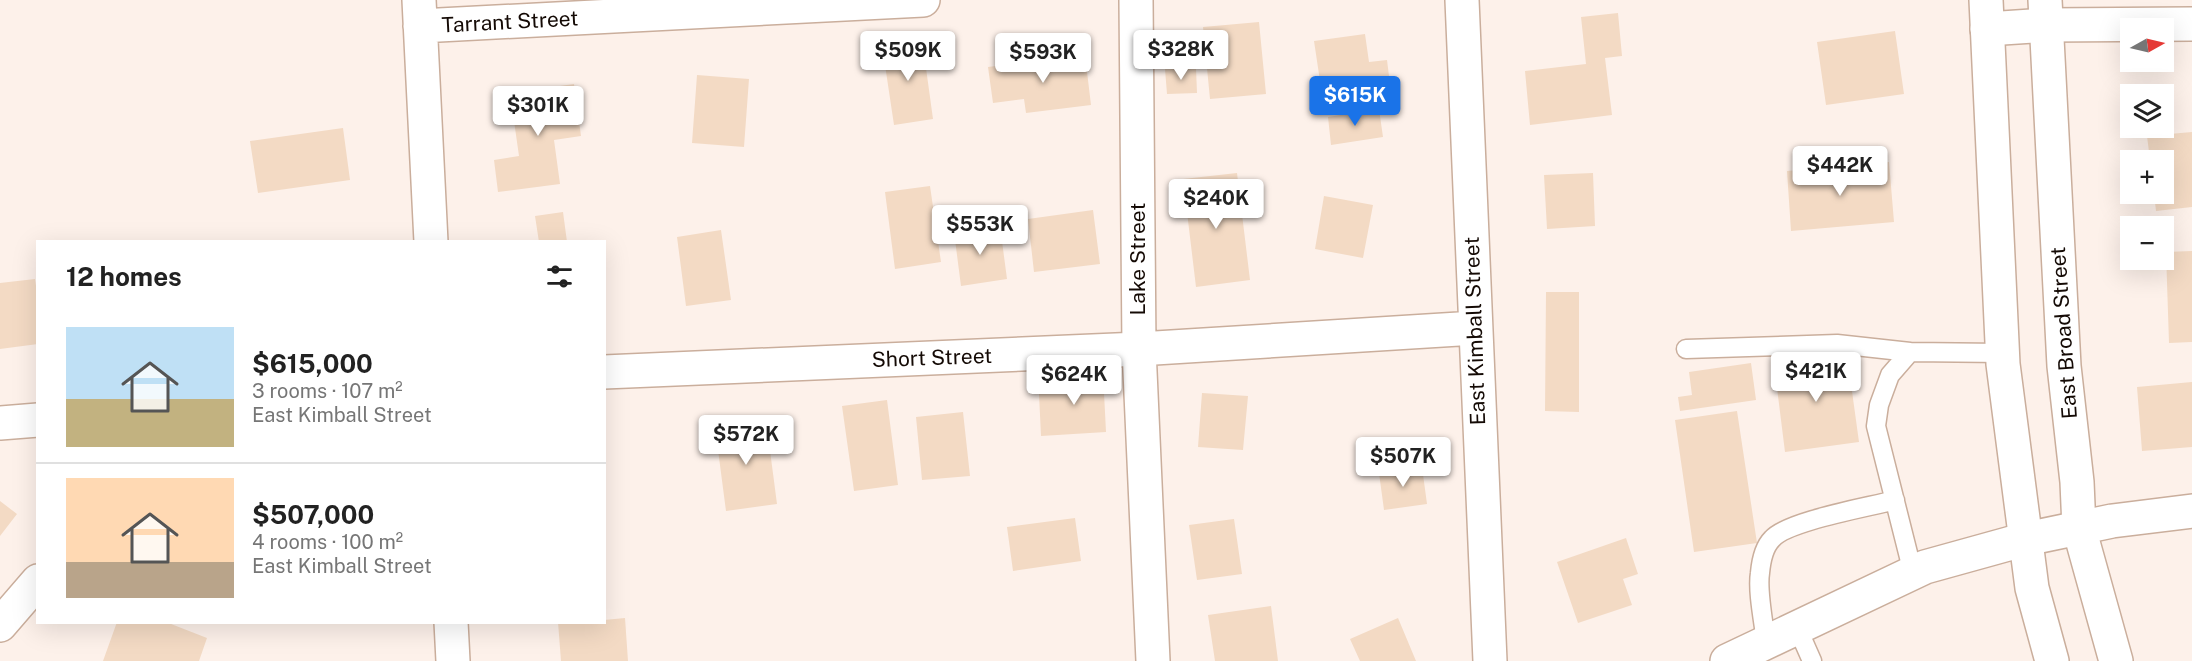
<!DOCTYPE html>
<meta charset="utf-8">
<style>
body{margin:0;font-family:"Public Sans",sans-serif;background:#f2f2f2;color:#222;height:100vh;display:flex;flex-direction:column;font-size:22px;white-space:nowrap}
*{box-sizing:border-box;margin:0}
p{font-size:20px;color:#767676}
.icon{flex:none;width:33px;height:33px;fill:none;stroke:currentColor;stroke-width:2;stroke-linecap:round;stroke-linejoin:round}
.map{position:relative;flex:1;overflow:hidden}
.details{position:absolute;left:36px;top:240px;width:570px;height:384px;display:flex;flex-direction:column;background:#fff;border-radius:0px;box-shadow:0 6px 24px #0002}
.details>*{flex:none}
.needle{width:39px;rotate:82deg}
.tools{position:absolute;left:2120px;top:18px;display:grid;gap:12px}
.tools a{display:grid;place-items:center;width:54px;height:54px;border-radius:0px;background:#fff;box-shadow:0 6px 24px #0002;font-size:30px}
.price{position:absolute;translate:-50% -51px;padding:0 14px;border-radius:6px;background:#fff;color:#222;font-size:20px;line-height:39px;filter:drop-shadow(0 2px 3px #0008)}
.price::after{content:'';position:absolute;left:50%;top:36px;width:18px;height:14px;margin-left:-9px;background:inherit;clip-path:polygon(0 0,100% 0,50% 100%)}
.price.active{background:#1a73e8;color:#fff}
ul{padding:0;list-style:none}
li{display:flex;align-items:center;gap:18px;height:150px;padding:0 30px}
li+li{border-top:2px solid #e0e0e0}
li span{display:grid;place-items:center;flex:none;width:168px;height:120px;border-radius:0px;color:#555}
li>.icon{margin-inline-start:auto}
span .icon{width:72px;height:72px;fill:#fffc;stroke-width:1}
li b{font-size:26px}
h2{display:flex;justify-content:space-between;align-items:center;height:72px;padding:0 30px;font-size:26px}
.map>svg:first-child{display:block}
</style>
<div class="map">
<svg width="2192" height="661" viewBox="0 0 2192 661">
<rect width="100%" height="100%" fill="#fdf1ea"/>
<!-- building -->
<path fill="#f3dac4" d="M 1618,13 L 1622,56 L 1605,58 L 1612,115 L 1530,125 L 1525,71 L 1586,64 L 1581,17 Z
M 1259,22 L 1266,94 L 1210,99 L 1203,27 Z
M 1895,31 L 1904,94 L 1826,105 L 1817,42 Z
M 1365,34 L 1369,62 L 1387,60 L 1391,92 L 1323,101 L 1314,41 Z
M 922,39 L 933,119 L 894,125 L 882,45 Z
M 1085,55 L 1091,105 L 1026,113 L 1024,99 L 993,103 L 988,67 Z
M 1196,68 L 1197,93 L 1167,94 L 1165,69 Z
M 697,75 L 749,79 L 744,147 L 692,143 Z
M 574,84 L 581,136 L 554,140 L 560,184 L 498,192 L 494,160 L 519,156 L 510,93 Z
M 1379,109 L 1383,137 L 1331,145 L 1328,117 Z
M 343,128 L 350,180 L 258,193 L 250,141 Z
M 2192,132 L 2192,207 L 2156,211 L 2154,194 L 2163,194 L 2163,160 L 2150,160 L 2147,136 Z
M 1889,162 L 1894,222 L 1791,231 L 1787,171 Z
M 1237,173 L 1250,280 L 1196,287 L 1183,179 Z
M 1593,173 L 1595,226 L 1547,229 L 1544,175 Z
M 930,186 L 941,262 L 895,269 L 885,192 Z
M 1324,196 L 1373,205 L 1363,258 L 1315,249 Z
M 1093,210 L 1100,264 L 1034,272 L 1028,219 Z
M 563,212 L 567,242 L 539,242 L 535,216 Z
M 1000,226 L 1007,279 L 961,286 L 954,232 Z
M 721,230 L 731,300 L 686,306 L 677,237 Z
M 2192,251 L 2192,342 L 2169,343 L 2166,252 Z
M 35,279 L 38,299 L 38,344 L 0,349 L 0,283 Z
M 1546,292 L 1579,292 L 1579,412 L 1545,411 Z
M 1847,355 L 1859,442 L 1785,452 L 1774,364 Z
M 1751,363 L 1756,400 L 1680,411 L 1678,397 L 1692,395 L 1689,372 Z
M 1103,373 L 1106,432 L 1041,436 L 1039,394 L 1053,394 L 1052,376 Z
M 2192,382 L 2192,447 L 2142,451 L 2137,387 Z
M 1202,393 L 1248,396 L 1243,450 L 1198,447 Z
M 887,400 L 898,485 L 854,491 L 842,406 Z
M 1737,411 L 1757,543 L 1694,552 L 1675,420 Z
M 963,412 L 970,476 L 922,480 L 916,417 Z
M 766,420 L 777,504 L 726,511 L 715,427 Z
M 1422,467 L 1427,504 L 1384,510 L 1379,473 Z
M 0,501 L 17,514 L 0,536 Z
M 1075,518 L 1081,561 L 1013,571 L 1007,527 Z
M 1234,519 L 1242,574 L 1197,580 L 1189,525 Z
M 1626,538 L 1638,574 L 1623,579 L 1632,605 L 1578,623 L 1557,562 Z
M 1271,606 L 1278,661 L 1215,661 L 1208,615 Z
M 625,618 L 628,661 L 561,661 L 558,622 L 604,622 L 604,620 Z
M 1398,618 L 1416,661 L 1360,661 L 1350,639 Z
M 117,622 L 166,622 L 207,638 L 199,661 L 103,661 Z"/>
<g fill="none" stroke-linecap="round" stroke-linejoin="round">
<!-- service casing -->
<g stroke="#caae9c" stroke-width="21">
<path id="service" d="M 1686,349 L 1837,344 L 1910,352
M 1913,573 L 1876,426 L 1879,405 L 1890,375 L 1910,352 L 2003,353
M 1797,627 L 1812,661
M 1766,642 C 1764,624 1757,591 1760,573 C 1761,562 1764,547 1772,539 C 1787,521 1870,507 1895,500"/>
</g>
<!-- minor casing -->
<g stroke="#caae9c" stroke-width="36">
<path id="minor" d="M 419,0 L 431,242
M 1136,0 L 1139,349 L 1153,661
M 1462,0 L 1490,661
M 420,26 L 923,0
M 1987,29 L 2047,25 L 2192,24
M 604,372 L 1139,349 L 1475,328
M 0,423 L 38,420
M 451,622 L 453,661
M 0,625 L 38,581
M 1727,661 L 1925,567 L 2026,539 L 2112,521 L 2192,511"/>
</g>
<!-- secondary casing -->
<g stroke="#caae9c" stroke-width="36">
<path id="secondary" d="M 1986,0 L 2003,364 L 2032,588 L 2052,661
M 2045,0 L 2064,366 L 2077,482 L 2079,528 L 2116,661"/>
</g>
<!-- service -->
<use href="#service" stroke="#fff" stroke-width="18"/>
<!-- minor -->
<use href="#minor" stroke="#fff" stroke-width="33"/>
<!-- secondary -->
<use href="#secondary" stroke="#fff" stroke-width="33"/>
</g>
<g text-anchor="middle" stroke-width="4.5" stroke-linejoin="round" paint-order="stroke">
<!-- street labels -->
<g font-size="21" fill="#140a05" stroke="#fff">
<text transform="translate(510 22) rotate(-3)" y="7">Tarrant Street</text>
<text transform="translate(1138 259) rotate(-90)" y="7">Lake Street</text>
<text transform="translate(1475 331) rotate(-92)" y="7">East Kimball Street</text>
<text transform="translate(2064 333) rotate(-94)" y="7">East Broad Street</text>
<text transform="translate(932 358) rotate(-2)" y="7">Short Street</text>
</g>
</g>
</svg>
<div class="tools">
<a><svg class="needle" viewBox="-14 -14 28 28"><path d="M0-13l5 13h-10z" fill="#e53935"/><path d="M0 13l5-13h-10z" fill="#767676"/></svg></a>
<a><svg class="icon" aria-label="layers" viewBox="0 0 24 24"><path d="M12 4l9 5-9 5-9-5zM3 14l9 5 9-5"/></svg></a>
<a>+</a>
<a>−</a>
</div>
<b class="price" style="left:1181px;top:81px">$328K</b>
<b class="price" style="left:908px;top:82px">$509K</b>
<b class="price" style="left:1043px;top:84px">$593K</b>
<b class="price active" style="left:1355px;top:127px">$615K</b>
<b class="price" style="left:538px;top:137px">$301K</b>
<b class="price" style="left:1840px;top:197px">$442K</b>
<b class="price" style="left:1216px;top:230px">$240K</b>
<b class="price" style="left:980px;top:256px">$553K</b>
<b class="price" style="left:1816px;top:403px">$421K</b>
<b class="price" style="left:1074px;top:406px">$624K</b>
<b class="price" style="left:746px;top:466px">$572K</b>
<b class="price" style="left:1403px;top:488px">$507K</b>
<section class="details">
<h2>12 homes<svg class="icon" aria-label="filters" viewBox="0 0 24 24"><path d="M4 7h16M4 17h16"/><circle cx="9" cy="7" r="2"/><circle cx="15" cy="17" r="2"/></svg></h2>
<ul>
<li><span style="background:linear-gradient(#bfe0f5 60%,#c2b280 0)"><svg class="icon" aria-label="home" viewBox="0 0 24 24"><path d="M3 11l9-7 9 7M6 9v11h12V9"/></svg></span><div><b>$615,000</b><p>3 rooms · 107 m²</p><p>East Kimball Street</p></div></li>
<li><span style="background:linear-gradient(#ffd9b3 70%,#b9a48a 0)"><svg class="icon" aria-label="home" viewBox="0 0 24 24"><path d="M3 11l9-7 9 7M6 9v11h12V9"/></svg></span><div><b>$507,000</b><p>4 rooms · 100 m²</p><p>East Kimball Street</p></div></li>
</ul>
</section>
</div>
